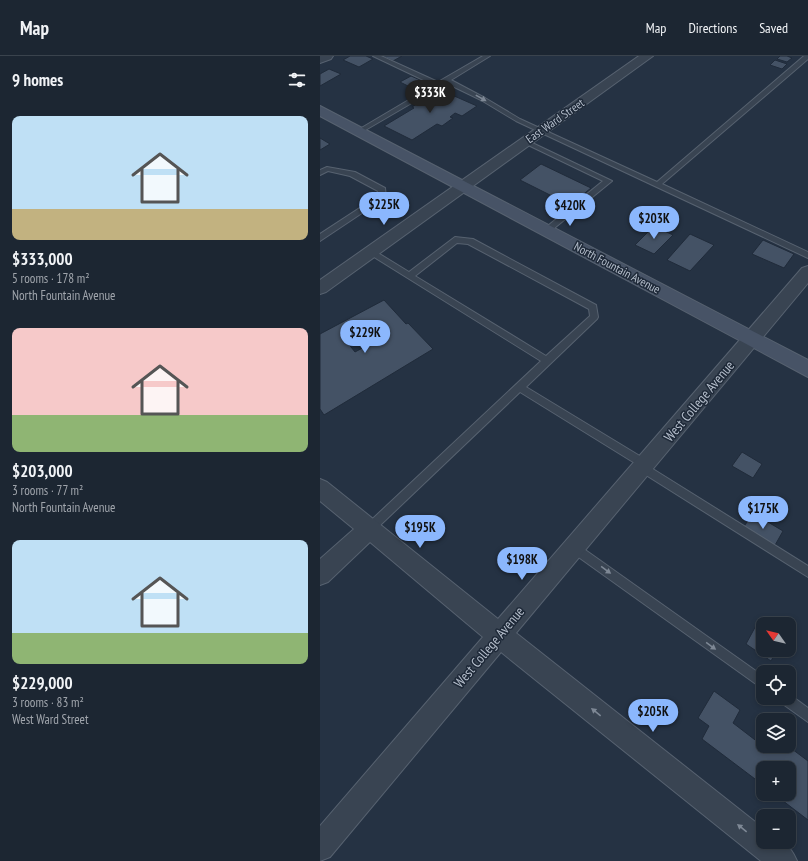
<!DOCTYPE html>
<meta charset="utf-8">
<style>
body{margin:0;font-family:"PT Sans Narrow",sans-serif;background:#252e3a;color:#f1f3f6;height:100vh;display:flex;flex-direction:column;font-size:15px;white-space:nowrap}
*{box-sizing:border-box;margin:0}
p{font-size:13px;color:#a0a5ac}
.icon{flex:none;width:22px;height:22px;fill:none;stroke:currentColor;stroke-width:2;stroke-linecap:round;stroke-linejoin:round}
.map{position:relative;flex:1;overflow:hidden}
.side{display:flex;flex-direction:column;background:#1c2632;width:320px}
.side>*{flex:none}
.needle{width:26px;rotate:304deg}
.buttons{position:absolute;left:436px;top:561px;display:grid;gap:8px}
.buttons a{display:grid;place-items:center;width:40px;height:40px;border-radius:8px;background:#1c2632;box-shadow:0 2px 6px #0003,0 0 0 1px #3a434d;font-size:20px}
.price{position:absolute;translate:-50% -34px;padding:0 9px;border-radius:14px;background:#8bb7fd;color:#111;font-size:13px;line-height:26px;filter:drop-shadow(0 1px 2px #0008)}
.price::after{content:'';position:absolute;left:50%;top:24px;width:12px;height:9px;margin-left:-6px;background:inherit;clip-path:polygon(0 0,100% 0,50% 100%)}
.price.on{background:#222;color:#fff}
ul{padding:0;list-style:none}
li{display:grid;align-content:center;gap:8px;height:212px;padding:0 12px}
li span{display:grid;place-items:center;height:124px;border-radius:8px;color:#555}
li>.icon{margin-inline-start:auto}
span .icon{width:72px;height:72px;fill:#fffc;stroke-width:1}
li b{font-size:17px}
h2{display:flex;justify-content:space-between;align-items:center;height:48px;padding:0 12px;font-size:17px}
header{display:flex;align-items:center;gap:24px;box-sizing:border-box;height:56px;padding:0 20px;background:#1c2632;border-bottom:1px solid #3a434d}
header strong{font-size:19px}
nav{display:flex;gap:22px;margin-inline-start:auto;font-size:14px}
main{display:flex;flex:1;min-height:0}
.map>svg:first-child{display:block}
</style>
<header>
<strong>Map</strong>
<nav><a>Map</a><a>Directions</a><a>Saved</a></nav>
</header>
<main>
<section class="side">
<h2>9 homes<svg class="icon" aria-label="filters" viewBox="0 0 24 24"><path d="M4 7h16M4 17h16"/><circle cx="9" cy="7" r="2"/><circle cx="15" cy="17" r="2"/></svg></h2>
<ul>
<li><span style="background:linear-gradient(#bfe0f5 75%,#c2b280 0)"><svg class="icon" aria-label="home" viewBox="0 0 24 24"><path d="M3 11l9-7 9 7M6 9v11h12V9"/></svg></span><div><b>$333,000</b><p>5 rooms · 178 m²</p><p>North Fountain Avenue</p></div></li>
<li><span style="background:linear-gradient(#f6c9c9 70%,#8fb573 0)"><svg class="icon" aria-label="home" viewBox="0 0 24 24"><path d="M3 11l9-7 9 7M6 9v11h12V9"/></svg></span><div><b>$203,000</b><p>3 rooms · 77 m²</p><p>North Fountain Avenue</p></div></li>
<li><span style="background:linear-gradient(#bfe0f5 75%,#8fb573 0)"><svg class="icon" aria-label="home" viewBox="0 0 24 24"><path d="M3 11l9-7 9 7M6 9v11h12V9"/></svg></span><div><b>$229,000</b><p>3 rooms · 83 m²</p><p>West Ward Street</p></div></li>
</ul>
</section>
<div class="map">
<svg width="488" height="805" viewBox="0 0 488 805">
<rect width="100%" height="100%" fill="#253243"/>
<!-- building -->
<path fill="#445265" stroke="#202b3a" fill-rule="evenodd" d="M 30,0 L 46,0 L 53,3 L 39,11 L 23,4 Z
M 62,0 L 82,0 L 73,5 Z
M 460,0 L 467,0 L 472,2 L 467,6 L 457,3 Z
M 455,4 L 467,8 L 462,13 L 450,9 Z
M 9,13 L 21,18 L 0,30 L 0,18 Z
M 91,20 L 105,26 L 94,33 L 80,26 Z
M 116,32 L 157,50 L 142,60 L 135,57 L 130,61 L 133,62 L 122,70 L 117,68 L 92,84 L 64,70 L 94,52 L 92,51 L 103,44 L 99,42 Z
M 0,82 L 10,88 L 0,94 Z
M 221,108 L 271,132 L 250,149 L 200,124 Z
M 334,170 L 353,179 L 334,198 L 315,189 Z
M 370,178 L 394,189 L 370,215 L 347,204 Z
M 443,184 L 474,198 L 464,212 L 432,198 Z
M 64,244 L 86,268 L 88,267 L 113,293 L 4,359 L 0,353 L 0,278 ZM 60,269 L 68,278 L 35,296 L 27,286 Z
M 422,396 L 442,408 L 433,422 L 412,410 Z
M 433,457 L 463,475 L 454,491 L 423,472 Z
M 439,564 L 446,568 L 443,568 L 443,594 L 457,594 L 451,605 L 426,588 Z
M 394,635 L 420,654 L 413,667 L 443,690 L 446,692 L 447,690 L 468,690 L 488,705 L 488,764 L 454,738 L 469,738 L 469,712 L 443,712 L 443,729 L 382,683 L 389,670 L 378,662 Z"/>
<g fill="none" stroke-linecap="round" stroke-linejoin="round">
<!-- lane casing -->
<g stroke="#576270" stroke-width="2">
<path id="lane" d="M 53,0 L 61,0 L 118,26 L 163,0 L 170,0 L 131,24 L 165,42 L 200,63 L 337,126 L 484,0 L 488,0 L 488,3 L 342,128 L 488,196 L 488,202 L 196,65 L 161,44 L 126,27 L 42,76 L 38,76 L 38,74 L 114,29 Z
M 206,84 L 292,125 L 227,178 L 223,175 L 224,173 L 283,125 L 204,87 L 204,85 Z
M 7,111 L 35,116 L 65,132 L 66,141 L 0,185 L 0,178 L 58,140 L 58,135 L 30,120 L 8,115 L 0,119 L 0,114 Z
M 135,181 L 153,183 L 276,249 L 278,261 L 277,263 L 206,331 L 328,405 L 328,410 L 488,510 L 488,521 L 318,414 L 318,409 L 200,336 L 53,476 L 49,478 L 45,476 L 44,473 L 45,470 L 221,305 L 46,196 L 47,194 L 53,194 L 89,216 ZM 137,187 L 148,188 L 269,253 L 270,260 L 226,300 L 95,220 Z
M 254,486 L 443,620 L 443,633 L 250,495 L 249,491 L 250,487 Z
M 469,638 L 488,652 L 488,666 L 460,646 L 458,642 L 469,642 Z"/>
</g>
<!-- street casing -->
<g stroke="#576270" stroke-width="2">
<path id="street" d="M 0,0 L 13,0 L 11,3 L 0,7 Z
M 319,0 L 333,0 L 6,236 L 0,238 L 0,224 Z
M 488,210 L 488,227 L 196,577 L 443,772 L 443,786 C 462,786 469,786 477,805 L 441,805 L 181,596 L 10,801 L 0,805 L 0,770 L 163,581 L 50,486 L 8,526 L 0,529 L 0,503 L 34,473 L 0,445 L 0,423 L 7,426 L 178,563 L 482,212 Z"/>
</g>
<!-- secondary casing -->
<g stroke="#576270" stroke-width="2">
<path id="secondary" d="M 0,50 L 488,304 L 488,321 L 0,60 Z"/>
</g>
<!-- lane -->
<use href="#lane" fill="#394452" fill-rule="evenodd"/>
<!-- street -->
<use href="#street" fill="#394452" fill-rule="evenodd"/>
<!-- secondary -->
<use href="#secondary" fill="#475366" fill-rule="evenodd"/>
</g>
<!-- one-way arrows -->
<defs><path id="oneway-solid" d="M-6-.8H1V-3.2L6.5 0L1 3.2V.8H-6Z"/></defs>
<g fill="#7e8895">
<use href="#oneway-solid" transform="translate(161 42) rotate(29)"/>
<use href="#oneway-solid" transform="translate(286 514) rotate(36)"/>
<use href="#oneway-solid" transform="translate(391 590) rotate(36)"/>
<use href="#oneway-solid" transform="translate(276 656) rotate(-141)"/>
<use href="#oneway-solid" transform="translate(422 772) rotate(-141)"/>
</g>
<g text-anchor="middle" stroke-width="3" stroke-linejoin="round" paint-order="stroke">
<!-- far-street labels -->
<g font-size="12" fill="#b6bfcc" stroke="#1e2938">
<text transform="translate(235 65) rotate(-35)" y="4">East Ward Street</text>
<text transform="translate(297 212) rotate(28)" y="4">North Fountain Avenue</text>
</g>
<!-- street labels -->
<g font-size="14" fill="#b6bfcc" stroke="#1e2938">
<text transform="translate(379 345) rotate(-50)" y="5">West College Avenue</text>
<text transform="translate(169 591) rotate(-50)" y="5">West College Avenue</text>
</g>
</g>
</svg>
<div class="buttons">
<a><svg class="needle" viewBox="-14 -14 28 28"><path d="M0-13l5 13h-10z" fill="#e53935"/><path d="M0 13l5-13h-10z" fill="#a0a5ac"/></svg></a>
<a><svg class="icon" aria-label="locate" viewBox="0 0 24 24"><circle cx="12" cy="12" r="6"/><path d="M12 2v4M12 18v4M2 12h4M18 12h4"/></svg></a>
<a><svg class="icon" aria-label="layers" viewBox="0 0 24 24"><path d="M12 4l9 5-9 5-9-5zM3 14l9 5 9-5"/></svg></a>
<a>+</a>
<a>−</a>
</div>
<b class="price on" style="left:110px;top:58px">$333K</b>
<b class="price" style="left:64px;top:170px">$225K</b>
<b class="price" style="left:250px;top:171px">$420K</b>
<b class="price" style="left:334px;top:184px">$203K</b>
<b class="price" style="left:45px;top:298px">$229K</b>
<b class="price" style="left:443px;top:474px">$175K</b>
<b class="price" style="left:100px;top:493px">$195K</b>
<b class="price" style="left:202px;top:525px">$198K</b>
<b class="price" style="left:333px;top:677px">$205K</b>
</div>
</main>
